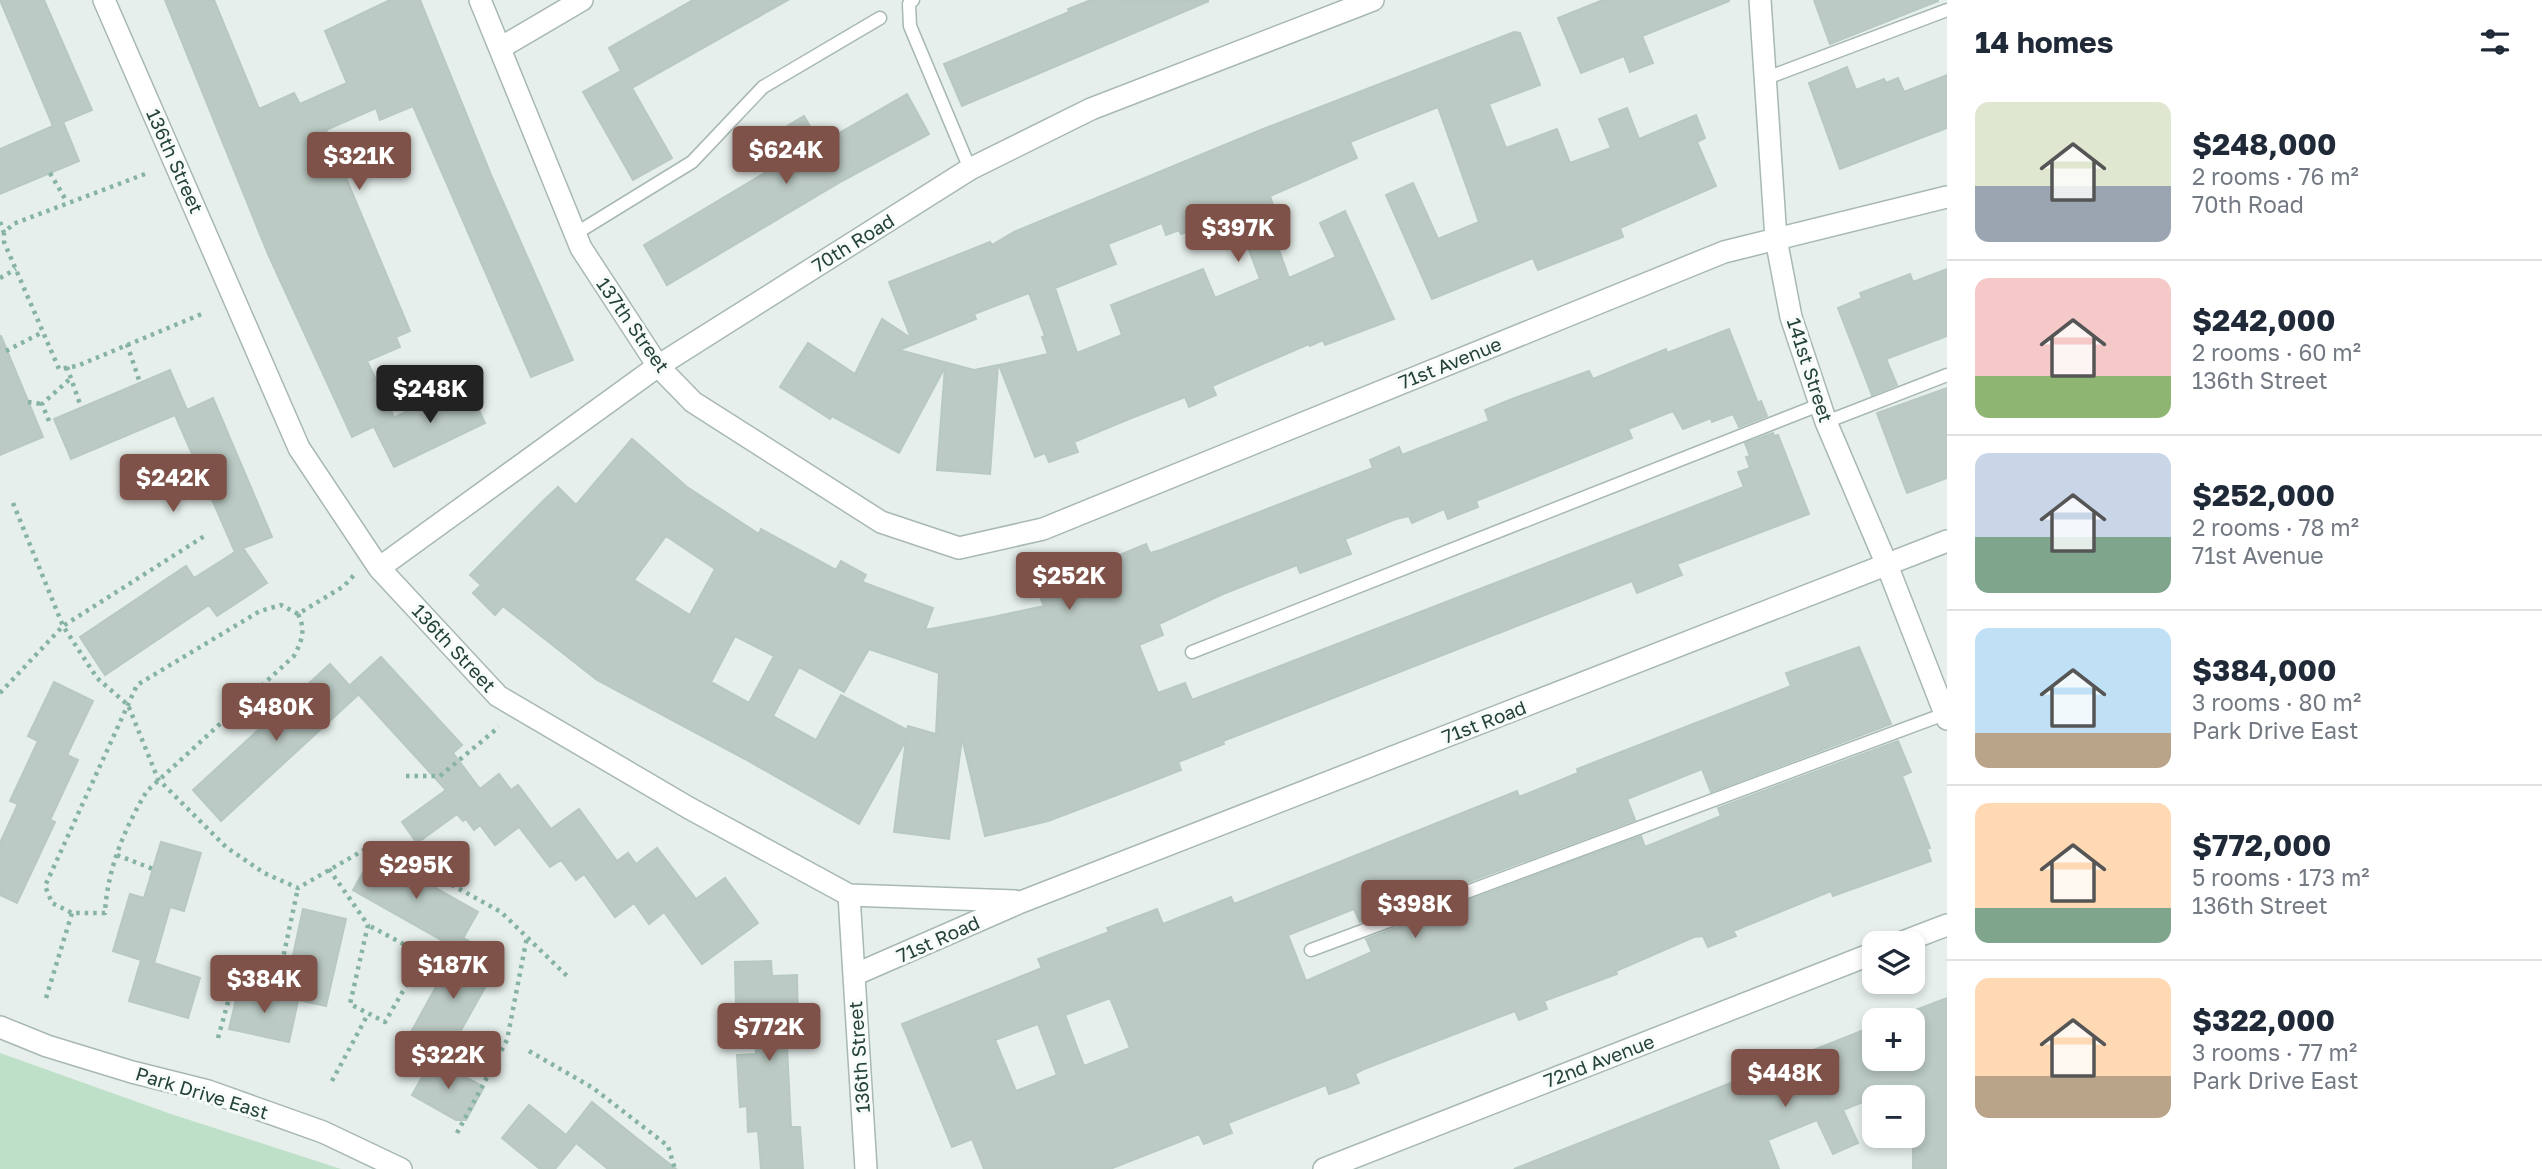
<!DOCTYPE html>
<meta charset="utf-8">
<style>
body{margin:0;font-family:"Golos Text",sans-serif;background:#f2f2f3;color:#1f2937;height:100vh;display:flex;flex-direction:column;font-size:26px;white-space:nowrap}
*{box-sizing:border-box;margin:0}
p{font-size:23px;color:#747a83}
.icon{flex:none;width:38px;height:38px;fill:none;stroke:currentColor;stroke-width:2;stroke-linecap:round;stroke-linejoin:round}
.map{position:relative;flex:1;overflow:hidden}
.drawer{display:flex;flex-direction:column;background:#fff;width:595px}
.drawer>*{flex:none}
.buttons{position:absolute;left:1862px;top:931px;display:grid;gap:14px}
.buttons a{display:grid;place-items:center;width:63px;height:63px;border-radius:14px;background:#fff;box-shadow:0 4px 10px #0003;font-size:35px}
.price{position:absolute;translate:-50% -60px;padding:0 16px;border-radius:7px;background:#7f5249;color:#fff;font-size:23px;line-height:46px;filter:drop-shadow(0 2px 4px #0008)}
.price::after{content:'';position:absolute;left:50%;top:42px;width:21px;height:16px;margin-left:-10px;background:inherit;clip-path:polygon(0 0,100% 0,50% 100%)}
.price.current{background:#222;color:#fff}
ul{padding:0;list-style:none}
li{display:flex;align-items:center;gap:21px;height:175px;padding:0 28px}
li+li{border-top:2px solid #e0e1e3}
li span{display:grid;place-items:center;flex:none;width:196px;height:140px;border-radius:14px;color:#555}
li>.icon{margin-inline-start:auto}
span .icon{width:84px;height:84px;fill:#fffc;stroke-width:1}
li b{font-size:30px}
h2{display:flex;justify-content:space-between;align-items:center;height:84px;padding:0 28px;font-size:30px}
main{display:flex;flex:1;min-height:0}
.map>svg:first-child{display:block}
</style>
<main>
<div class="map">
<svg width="1947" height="1169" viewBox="0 0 1947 1169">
<rect width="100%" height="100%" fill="#e6efeb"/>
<!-- green -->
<path fill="#bfe0c8" d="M 0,1053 L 171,1114 L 341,1169 L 0,1169 Z"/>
<!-- building -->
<path fill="#bbcac4" stroke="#b8c9c2" stroke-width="2" fill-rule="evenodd" d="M 0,0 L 44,0 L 92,110 L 63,122 L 79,161 L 0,194 L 0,149 L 53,126 Z
M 165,0 L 214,0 L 259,109 L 294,93 L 300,104 L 347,83 L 325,31 L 390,0 L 420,0 L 491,175 L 573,360 L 531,377 L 413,106 L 380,120 L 376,108 L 326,130 L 410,331 L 396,337 L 400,347 L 367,361 L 394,417 L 352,437 L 268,254 Z
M 693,0 L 788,0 L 632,88 L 672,158 L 633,180 L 583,92 L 621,71 L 609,48 Z
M 1091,0 L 1209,1 L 962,106 L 944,64 L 1069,12 L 1068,9 Z
M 1603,0 L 1729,0 L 1729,1 L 1642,36 L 1653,63 L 1630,72 L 1624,56 L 1581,73 L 1558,18 Z
M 1814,0 L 1938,0 L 1938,1 L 1830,44 Z
M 1514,32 L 1520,33 L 1540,85 L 1489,104 L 1506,148 L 1557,129 L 1570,163 L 1611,148 L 1599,119 L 1627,108 L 1639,139 L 1696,115 L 1705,138 L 1697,142 L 1716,186 L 1620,228 L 1623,237 L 1538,270 L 1533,258 L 1432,299 L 1386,195 L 1413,183 L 1438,239 L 1479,222 L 1438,107 L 1350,142 L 1357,158 L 1270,196 L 1273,205 L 1264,208 L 1289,278 L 1336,257 L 1320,223 L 1345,211 L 1394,319 L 1325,345 L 1323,340 L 1310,346 L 1309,344 L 1212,386 L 1216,395 L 1189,407 L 1185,397 L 1129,419 L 1074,442 L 1078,452 L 1049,462 L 1045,453 L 1035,457 L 999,365 L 1048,354 L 1042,337 L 1045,336 L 1029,293 L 974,314 L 976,319 L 899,350 L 974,370 L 998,365 L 990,474 L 937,470 L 945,367 L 899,453 L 832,416 L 830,419 L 780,387 L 808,343 L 855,374 L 882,319 L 911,338 L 889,282 L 990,242 L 992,245 L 1014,232 L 1268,127 ZM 1235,213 L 1260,279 L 1215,298 L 1203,269 L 1111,305 L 1122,335 L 1077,353 L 1055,288 L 1116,264 L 1108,244 L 1162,223 L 1166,235 L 1179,230 L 1181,234 Z
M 1847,67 L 1856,90 L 1884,79 L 1886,83 L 1898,78 L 1904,92 L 1947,75 L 1947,128 L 1840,169 L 1809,83 Z
M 907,94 L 929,134 L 842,181 L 667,285 L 644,245 L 788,159 L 774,134 L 804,116 L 820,144 Z
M 1947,269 L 1947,336 L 1886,359 L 1897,385 L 1872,395 L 1838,308 L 1862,298 L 1860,293 L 1910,274 L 1913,282 Z
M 1729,329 L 1758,403 L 1761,401 L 1767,416 L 1739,427 L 1733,414 L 1712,422 L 1711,418 L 1683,429 L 1673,411 L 1628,429 L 1632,438 L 1476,501 L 1478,507 L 1448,519 L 1444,509 L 1412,523 L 1409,516 L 1396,519 L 1345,539 L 1351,554 L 1300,573 L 1297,565 L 1223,594 L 1159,624 L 1163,635 L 1139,645 L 1158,693 L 1185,683 L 1192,700 L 1744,487 L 1738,472 L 1750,468 L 1746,457 L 1750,456 L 1745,443 L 1773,433 L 1774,436 L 1778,435 L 1809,514 L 1677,564 L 1682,575 L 1637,593 L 1632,581 L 1223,741 L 1224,744 L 1178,762 L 1181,770 L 1130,790 L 1048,821 L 985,836 L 962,738 L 949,839 L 894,832 L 906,740 L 859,824 L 745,759 L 597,680 L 513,614 L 503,606 L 495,615 L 473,593 L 481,585 L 470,575 L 543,501 L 558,487 L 576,505 L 632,439 L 687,487 L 759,534 L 761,529 L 836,570 L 841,561 L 866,575 L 862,582 L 933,608 L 925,630 L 993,617 L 1044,606 L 1041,599 L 1121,565 L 1117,556 L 1146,544 L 1150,553 L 1161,550 L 1373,468 L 1370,460 L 1399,447 L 1402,455 L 1489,421 L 1485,410 L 1512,399 L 1589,371 L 1593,379 L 1666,349 L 1667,353 ZM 666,536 L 715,569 L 690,615 L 634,580 ZM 735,636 L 774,656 L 749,703 L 711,682 ZM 869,649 L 939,673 L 936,734 L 908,726 L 907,730 L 841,695 L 816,740 L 773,716 L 799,667 L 844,692 Z
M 1,336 L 43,437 L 0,455 L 0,336 Z
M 170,370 L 187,410 L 213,398 L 272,537 L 243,548 L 267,583 L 217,616 L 209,605 L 105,675 L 80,637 L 186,566 L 194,578 L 235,552 L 175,415 L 71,459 L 54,419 Z
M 466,383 L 485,423 L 394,467 L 374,427 Z
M 1947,388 L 1947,478 L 1907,493 L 1877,413 Z
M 1859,647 L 1891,724 L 1711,792 L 1702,769 L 1627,799 L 1635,820 L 1360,922 L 1354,909 L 1288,935 L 1306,981 L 1372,952 L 1366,939 L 1641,836 L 1645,847 L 1721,816 L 1718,808 L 1898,741 L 1911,772 L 1902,776 L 1930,848 L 1927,849 L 1931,861 L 1833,896 L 1831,891 L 1733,931 L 1736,936 L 1708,947 L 1703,936 L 1694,937 L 1616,971 L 1617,974 L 1544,1001 L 1547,1009 L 1519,1020 L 1515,1011 L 1364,1069 L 1355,1074 L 1359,1083 L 1346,1088 L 1329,1094 L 1326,1085 L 1228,1123 L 1232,1133 L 1204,1144 L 1199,1134 L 1110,1169 L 984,1169 L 972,1139 L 952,1147 L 902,1024 L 1042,968 L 1038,959 L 1109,932 L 1107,928 L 1157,909 L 1163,924 L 1231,897 L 1234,904 L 1517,791 L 1519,797 L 1578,773 L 1577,769 L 1791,686 L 1786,673 ZM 1110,998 L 1130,1048 L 1084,1066 L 1065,1015 ZM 1038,1024 L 1057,1075 L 1016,1091 L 995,1040 Z
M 381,657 L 462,745 L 453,753 L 480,789 L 499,774 L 511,790 L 518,785 L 551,829 L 579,809 L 617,861 L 628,853 L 636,864 L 657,848 L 696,899 L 725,878 L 758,923 L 702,964 L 664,912 L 649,924 L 634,903 L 615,917 L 584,874 L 576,880 L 561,860 L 550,867 L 519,827 L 495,845 L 480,825 L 474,830 L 466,819 L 463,821 L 457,814 L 417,843 L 402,822 L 446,790 L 350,685 Z
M 330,664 L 358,695 L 221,821 L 193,790 Z
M 54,682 L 93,701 L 67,755 L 78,760 L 50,820 L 55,822 L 17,903 L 0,895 L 0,843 L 18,804 L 10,801 L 38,741 L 28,736 Z
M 161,842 L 201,853 L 184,911 L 170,907 L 154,963 L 200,978 L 188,1018 L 129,1001 L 141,960 L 113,951 L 130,894 L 144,898 Z
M 374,853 L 478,912 L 457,949 L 353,890 Z
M 303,909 L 346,919 L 326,1006 L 284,997 Z
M 463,938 L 501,959 L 442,1064 L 405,1043 Z
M 771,961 L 772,976 L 797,975 L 798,1026 L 786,1026 L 791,1127 L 800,1127 L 803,1169 L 761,1169 L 758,1131 L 748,1132 L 747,1106 L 740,1107 L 737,1055 L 756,1054 L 754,1006 L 736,1007 L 735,962 Z
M 239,987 L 298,1001 L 289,1042 L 229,1029 Z
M 1947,998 L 1947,1169 L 1913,1169 L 1913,1097 L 1906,1097 L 1902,1086 L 1843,1110 L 1858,1143 L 1833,1154 L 1817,1120 L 1768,1140 L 1779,1169 L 1514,1169 L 1874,1026 L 1874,1059 L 1913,1059 L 1913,1020 L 1889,1020 Z
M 432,1059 L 484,1087 L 466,1120 L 456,1120 L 412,1095 Z
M 592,1102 L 639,1140 L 676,1169 L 608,1169 L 576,1143 L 555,1169 L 540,1169 L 502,1138 L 529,1105 L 566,1135 Z"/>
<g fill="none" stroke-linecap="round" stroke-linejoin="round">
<!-- service casing -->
<g stroke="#a8b8b2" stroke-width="15">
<path id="service" d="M 913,0 L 909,4 L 910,26 L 970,169
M 1764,79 L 1947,10
M 575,234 L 692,162 L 763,87 L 880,18
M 1826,422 L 1947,375
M 1192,652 L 1819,405
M 1311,950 L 1947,713"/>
</g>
<!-- minor casing -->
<g stroke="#a8b8b2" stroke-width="24">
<path id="minor" d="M 104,0 L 299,448 L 379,568 L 498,696 L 689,808 L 849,895 L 866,1169
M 480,0 L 581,248 L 658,366 L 693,402 L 881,522 L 959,548 L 1043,529 L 1724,252 L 1947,197
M 500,48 L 582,0
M 379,568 L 658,366 L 970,169 L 1091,109 L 1373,0
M 849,895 L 1015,901
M 854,975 L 1021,902 L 1947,541"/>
</g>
<!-- tertiary casing -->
<g stroke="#a8b8b2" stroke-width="24">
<path id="tertiary" d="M 1760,0 L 1776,239 L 1791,317 L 1826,422 L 1887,565 L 1947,719
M 1900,943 L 1947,925
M 0,1027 L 47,1046 L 132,1072 L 208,1091 L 323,1132 L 401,1169
M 1324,1169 L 1874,953"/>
</g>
<!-- path -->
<path stroke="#86b3a5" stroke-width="4.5" stroke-dasharray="3.5 5" stroke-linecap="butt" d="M 50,173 L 67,202
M 145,174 L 13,224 L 4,233 L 4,242 L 59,369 L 77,366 L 204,313
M 0,222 L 4,233
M 0,278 L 16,269
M 127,344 L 140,383
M 6,351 L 43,332
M 67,367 L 81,407
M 28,402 L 42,404
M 49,421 L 42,404 L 71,378
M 13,503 L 63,626 L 97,678 L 128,705 L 158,779 L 226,847 L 264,873 L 298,888 L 376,843 L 501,912 L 568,977
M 298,614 C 306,630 302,641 294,656 L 147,791 C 125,827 107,870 105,913 L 72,913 L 52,903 L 45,886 L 137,685 L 260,611 L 281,605 L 298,614 L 344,586 L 354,575
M 0,693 L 63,626 L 206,535
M 406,776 L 440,776 L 499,727
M 117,855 L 153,869
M 329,869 L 368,925 L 350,1004 L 385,1022 L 424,955 L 368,925
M 46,998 L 72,913
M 218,1038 L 237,970 L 262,976 L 283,958 L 298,888
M 529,1051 L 593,1088 L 668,1146 L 675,1169
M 332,1081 L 368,1014
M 457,1133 L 507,1040 L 527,937"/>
<!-- service -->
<use href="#service" stroke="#fff" stroke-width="12"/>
<!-- minor -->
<use href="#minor" stroke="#fff" stroke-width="21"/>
<!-- tertiary -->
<use href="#tertiary" stroke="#fff" stroke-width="21"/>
</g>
<g text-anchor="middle" stroke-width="6" stroke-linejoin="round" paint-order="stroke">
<!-- street labels -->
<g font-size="19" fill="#24423a" stroke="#f7fbf9">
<text transform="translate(175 161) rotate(66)" y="7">136th Street</text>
<text transform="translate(853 243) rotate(-32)" y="7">70th Road</text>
<text transform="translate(633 325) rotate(55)" y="7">137th Street</text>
<text transform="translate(1450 363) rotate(-22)" y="7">71st Avenue</text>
<text transform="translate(1810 370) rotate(72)" y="7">141st Street</text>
<text transform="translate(454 648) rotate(47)" y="7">136th Street</text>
<text transform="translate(1484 722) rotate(-21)" y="7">71st Road</text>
<text transform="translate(938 939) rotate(-24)" y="7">71st Road</text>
<text transform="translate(859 1057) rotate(-94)" y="7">136th Street</text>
<text transform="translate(1599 1061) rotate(-21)" y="7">72nd Avenue</text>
<text transform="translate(202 1093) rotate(17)" y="7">Park Drive East</text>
</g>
</g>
</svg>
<div class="buttons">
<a><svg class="icon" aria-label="layers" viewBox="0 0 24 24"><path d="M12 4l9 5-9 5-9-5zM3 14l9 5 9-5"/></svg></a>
<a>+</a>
<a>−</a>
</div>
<b class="price" style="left:786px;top:186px">$624K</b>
<b class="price" style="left:359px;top:192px">$321K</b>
<b class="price" style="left:1238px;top:264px">$397K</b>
<b class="price current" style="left:430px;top:425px">$248K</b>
<b class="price" style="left:173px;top:514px">$242K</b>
<b class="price" style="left:1069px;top:612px">$252K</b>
<b class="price" style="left:276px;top:743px">$480K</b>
<b class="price" style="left:416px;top:901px">$295K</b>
<b class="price" style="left:1415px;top:940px">$398K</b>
<b class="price" style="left:453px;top:1001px">$187K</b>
<b class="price" style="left:264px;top:1015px">$384K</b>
<b class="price" style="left:769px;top:1063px">$772K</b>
<b class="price" style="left:448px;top:1091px">$322K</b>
<b class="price" style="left:1785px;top:1109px">$448K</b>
</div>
<section class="drawer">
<h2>14 homes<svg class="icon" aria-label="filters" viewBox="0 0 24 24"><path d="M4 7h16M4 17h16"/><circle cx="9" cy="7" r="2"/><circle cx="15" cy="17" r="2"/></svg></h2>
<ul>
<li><span style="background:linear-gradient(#dfe7d0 60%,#9aa5b1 0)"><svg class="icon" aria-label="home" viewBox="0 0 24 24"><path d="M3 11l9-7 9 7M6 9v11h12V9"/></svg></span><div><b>$248,000</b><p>2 rooms · 76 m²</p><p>70th Road</p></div></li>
<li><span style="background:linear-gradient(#f6c9c9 70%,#8fb573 0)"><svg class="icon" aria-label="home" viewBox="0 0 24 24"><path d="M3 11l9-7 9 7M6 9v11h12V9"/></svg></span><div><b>$242,000</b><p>2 rooms · 60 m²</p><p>136th Street</p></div></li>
<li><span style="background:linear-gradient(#c9d6e8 60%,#7fa58c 0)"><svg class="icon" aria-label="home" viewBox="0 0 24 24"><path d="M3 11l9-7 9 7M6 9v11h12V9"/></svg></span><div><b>$252,000</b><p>2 rooms · 78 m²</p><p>71st Avenue</p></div></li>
<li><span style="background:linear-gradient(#bfe0f5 75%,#b9a48a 0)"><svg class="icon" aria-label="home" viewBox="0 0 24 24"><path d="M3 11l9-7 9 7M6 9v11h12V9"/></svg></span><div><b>$384,000</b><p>3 rooms · 80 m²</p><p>Park Drive East</p></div></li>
<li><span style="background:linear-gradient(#ffd9b3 75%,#7fa58c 0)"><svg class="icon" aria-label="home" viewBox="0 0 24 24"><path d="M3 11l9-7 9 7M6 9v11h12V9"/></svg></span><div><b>$772,000</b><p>5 rooms · 173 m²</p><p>136th Street</p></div></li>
<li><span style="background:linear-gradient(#ffd9b3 70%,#b9a48a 0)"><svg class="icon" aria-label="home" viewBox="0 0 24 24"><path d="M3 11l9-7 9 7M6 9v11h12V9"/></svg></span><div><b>$322,000</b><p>3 rooms · 77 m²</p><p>Park Drive East</p></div></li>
</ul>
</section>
</main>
